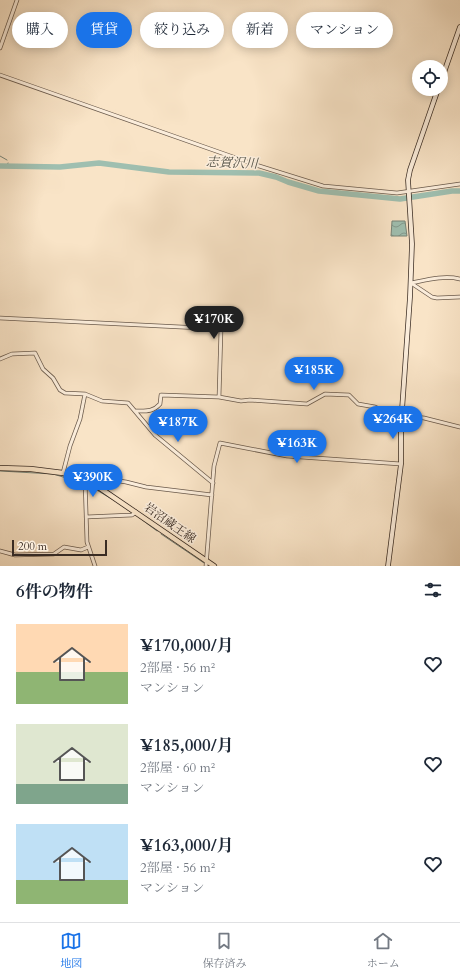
<!DOCTYPE html>
<html lang="ja">
<meta charset="utf-8">
<style>
body{margin:0;font-family:Cardo,"Noto Serif JP",serif;background:#f2f2f3;color:#1f2937;height:100vh;display:flex;flex-direction:column;font-size:15px;white-space:nowrap}
*{box-sizing:border-box;margin:0}
p{font-size:13px;color:#747a83}
.icon{flex:none;width:22px;height:22px;fill:none;stroke:currentColor;stroke-width:2;stroke-linecap:round;stroke-linejoin:round}
.map{position:relative;height:566px;overflow:hidden}
.panel{display:flex;flex-direction:column;background:#fff;flex:1}
.panel>*{flex:none}
.guide{position:absolute;left:12px;top:12px;width:436px;height:36px;display:flex;gap:8px}
.tools{position:absolute;left:412px;top:60px;display:grid;gap:8px}
.tools a{display:grid;place-items:center;width:36px;height:36px;border-radius:50%;background:#fff;box-shadow:0 2px 10px #0003;font-size:20px}
.scale{position:absolute;left:12px;bottom:10px;width:95px;box-sizing:border-box;padding-left:4px;border:2px solid #3a2c23;border-top:0;font-size:11px;line-height:14px;white-space:nowrap;color:#3a2c23;-webkit-text-stroke:3px #fbeddb;paint-order:stroke}
.price{position:absolute;translate:-50% -34px;padding:0 9px;border-radius:14px;background:#1a73e8;color:#fff;font-size:13px;line-height:26px;filter:drop-shadow(0 1px 2px #0008)}
.price::after{content:'';position:absolute;left:50%;top:24px;width:12px;height:9px;margin-left:-6px;background:inherit;clip-path:polygon(0 0,100% 0,50% 100%)}
.price.selected{background:#222;color:#fff}
ul{padding:0;list-style:none}
li{display:flex;align-items:center;gap:12px;height:100px;padding:0 16px}
li span{display:grid;place-items:center;flex:none;width:112px;height:80px;border-radius:0px;color:#555}
li>.icon{margin-inline-start:auto}
span .icon{width:48px;height:48px;fill:#fffc;stroke-width:1}
li b{font-size:17px}
h2{display:flex;justify-content:space-between;align-items:center;height:48px;padding:0 16px;font-size:17px}
.chip{padding:0 14px;border-radius:18px;background:#fff;box-shadow:0 2px 10px #0003;font-size:14px;line-height:36px}
.chip.selected{background:#1a73e8;color:#fff}
.tab-bar{display:flex;justify-content:space-around;align-items:center;height:56px;border-top:1px solid #e0e1e3;background:#fff;font-size:11px;color:#747a83}
.tab-bar a{display:grid;justify-items:center;gap:2px}
.tab-bar .selected{color:#1a73e8}
.map>svg:first-child{display:block}
</style>
<div class="map">
<svg width="460" height="566" viewBox="0 0 460 566">
<defs>
<pattern id="water-waves" width="16" height="10" patternUnits="userSpaceOnUse"><rect width="16" height="10" fill="#9fbfb0"/><path d="M0 5q4-4 8 0t8 0" fill="none" stroke="#839b8f"/></pattern>
</defs>
<rect width="100%" height="100%" fill="#f9e4c7"/>
<filter id="stains"><feTurbulence type="fractalNoise" baseFrequency=".005" numOctaves="4"/><feColorMatrix values="0 0 0 0 .2 0 0 0 0 .09 0 0 0 0 .02 0 0 0 .5 -.17"/></filter>
<radialGradient id="worn" r=".72"><stop offset=".6" stop-color="#630" stop-opacity="0"/><stop offset="1" stop-color="#630" stop-opacity=".3"/></radialGradient>
<!-- water -->
<path fill="url(#water-waves)" stroke="#778478" d="M 392,221 L 405,221 L 407,236 L 391,236 Z"/>
<g fill="none" stroke-linecap="round" stroke-linejoin="round">
<!-- stream -->
<path stroke="#778478" stroke-width="1" d="M 0,156 L 7,160
M 7,166 L 8,163
M 0,471 L 53,474 L 80,482
M 90,486 L 115,501
M 121,505 L 132,513
M 137,516 L 157,531
M 161,534 L 204,563"/>
<!-- river -->
<path stroke="#9fbfb0" stroke-width="5.5" d="M 0,166 L 60,167 L 99,163 L 169,172 L 259,173 L 276,177 L 288,182 L 319,191 L 400,199 L 452,191 L 460,191"/>
<!-- street casing -->
<g stroke="#6a5a4c" stroke-width="4.5">
<path id="street" d="M 0,48 L 17,0
M 0,75 L 253,164 L 323,186 L 397,193 L 460,184
M 411,283 L 432,297 L 437,298 L 460,297
M 411,283 C 426,280 444,275 460,279
M 0,318 L 221,329 L 219,397
M 0,359 L 12,354 L 35,353 L 43,369 L 53,378 L 60,390 L 65,393 L 85,394 L 102,401 L 128,403 L 155,435 L 213,483
M 136,411 C 146,411 153,412 160,404 L 161,395 L 219,397 L 241,401 L 250,400 L 307,404 L 325,394 L 349,395 L 358,404 L 375,407 L 386,412 L 395,415 L 424,418 L 460,427
M 63,473 L 70,446 L 80,419 L 85,394
M 85,480 L 87,542 L 95,566
M 89,482 L 93,477 L 126,482 L 146,487 L 212,495
M 86,517 L 132,515 L 136,512
M 0,551 L 15,555 L 54,554 L 64,547 L 81,550 L 88,547
M 206,566 L 214,466 L 220,443 L 287,456 L 401,464"/>
</g>
<!-- secondary casing -->
<g stroke="#3a2c23" stroke-width="5.5">
<path id="secondary" d="M 441,81 L 460,27
M 388,566 L 401,464 L 401,424 L 410,297 L 412,244 L 408,180 L 410,170 L 438,89"/>
</g>
<!-- primary casing -->
<g stroke="#3a2c23" stroke-width="6">
<path id="primary" d="M 0,468 L 31,469 L 63,473 L 94,484 L 214,566"/>
</g>
<!-- street -->
<use href="#street" stroke="#fbeddb" stroke-width="3"/>
<!-- secondary -->
<use href="#secondary" stroke="#fbeddb" stroke-width="4"/>
<!-- primary -->
<use href="#primary" stroke="#f9e4c7" stroke-width="4.5"/>
</g>
<g text-anchor="middle" stroke-width="3" stroke-linejoin="round" paint-order="stroke">
<!-- street labels -->
<g font-size="12" fill="#3a2c23" stroke="#fbeddb">
<text transform="translate(170 523) rotate(35)" y="4">岩沼蔵王線</text>
</g>
<!-- water labels -->
<g font-size="13" font-style="italic" fill="#535146" stroke="#fbeddb">
<text transform="translate(232 162) rotate(2)" y="5">志賀沢川</text>
</g>
</g>
<rect width="100%" height="100%" filter="url(#stains)"/>
<rect width="100%" height="100%" fill="url(#worn)"/>
</svg>
<div class="tools">
<a><svg class="icon" aria-label="locate" viewBox="0 0 24 24"><circle cx="12" cy="12" r="6"/><path d="M12 2v4M12 18v4M2 12h4M18 12h4"/></svg></a>
</div>
<div class="scale">200 m</div>
<b class="price selected" style="left:214px;top:340px">¥170K</b>
<b class="price" style="left:314px;top:391px">¥185K</b>
<b class="price" style="left:393px;top:440px">¥264K</b>
<b class="price" style="left:178px;top:443px">¥187K</b>
<b class="price" style="left:297px;top:464px">¥163K</b>
<b class="price" style="left:93px;top:498px">¥390K</b>
<div class="guide">
<a class="chip">購入</a>
<a class="chip selected">賃貸</a>
<a class="chip">絞り込み</a>
<a class="chip">新着</a>
<a class="chip">マンション</a>
</div>
</div>
<section class="panel">
<h2>6件の物件<svg class="icon" aria-label="filters" viewBox="0 0 24 24"><path d="M4 7h16M4 17h16"/><circle cx="9" cy="7" r="2"/><circle cx="15" cy="17" r="2"/></svg></h2>
<ul>
<li><span style="background:linear-gradient(#ffd9b3 60%,#8fb573 0)"><svg class="icon" aria-label="home" viewBox="0 0 24 24"><path d="M3 11l9-7 9 7M6 9v11h12V9"/></svg></span><div><b>¥170,000/月</b><p>2部屋 · 56 m²</p><p>マンション</p></div><svg class="icon" aria-label="heart" viewBox="0 0 24 24"><path d="M12 20l-8-8c-3-5 5-10 8-4 3-6 11-1 8 4z"/></svg></li>
<li><span style="background:linear-gradient(#dfe7d0 75%,#7fa58c 0)"><svg class="icon" aria-label="home" viewBox="0 0 24 24"><path d="M3 11l9-7 9 7M6 9v11h12V9"/></svg></span><div><b>¥185,000/月</b><p>2部屋 · 60 m²</p><p>マンション</p></div><svg class="icon" aria-label="heart" viewBox="0 0 24 24"><path d="M12 20l-8-8c-3-5 5-10 8-4 3-6 11-1 8 4z"/></svg></li>
<li><span style="background:linear-gradient(#bfe0f5 70%,#8fb573 0)"><svg class="icon" aria-label="home" viewBox="0 0 24 24"><path d="M3 11l9-7 9 7M6 9v11h12V9"/></svg></span><div><b>¥163,000/月</b><p>2部屋 · 56 m²</p><p>マンション</p></div><svg class="icon" aria-label="heart" viewBox="0 0 24 24"><path d="M12 20l-8-8c-3-5 5-10 8-4 3-6 11-1 8 4z"/></svg></li>
</ul>
</section>
<nav class="tab-bar">
<a class="selected"><svg class="icon" aria-label="map" viewBox="0 0 24 24"><path d="M3 6l6-2 6 2 6-2v14l-6 2-6-2-6 2zM9 4v14M15 6v14"/></svg>地図</a>
<a><svg class="icon" aria-label="saved" viewBox="0 0 24 24"><path d="M7 4h10v16l-5-4-5 4z"/></svg>保存済み</a>
<a><svg class="icon" aria-label="home" viewBox="0 0 24 24"><path d="M3 11l9-7 9 7M6 9v11h12V9"/></svg>ホーム</a>
</nav>
